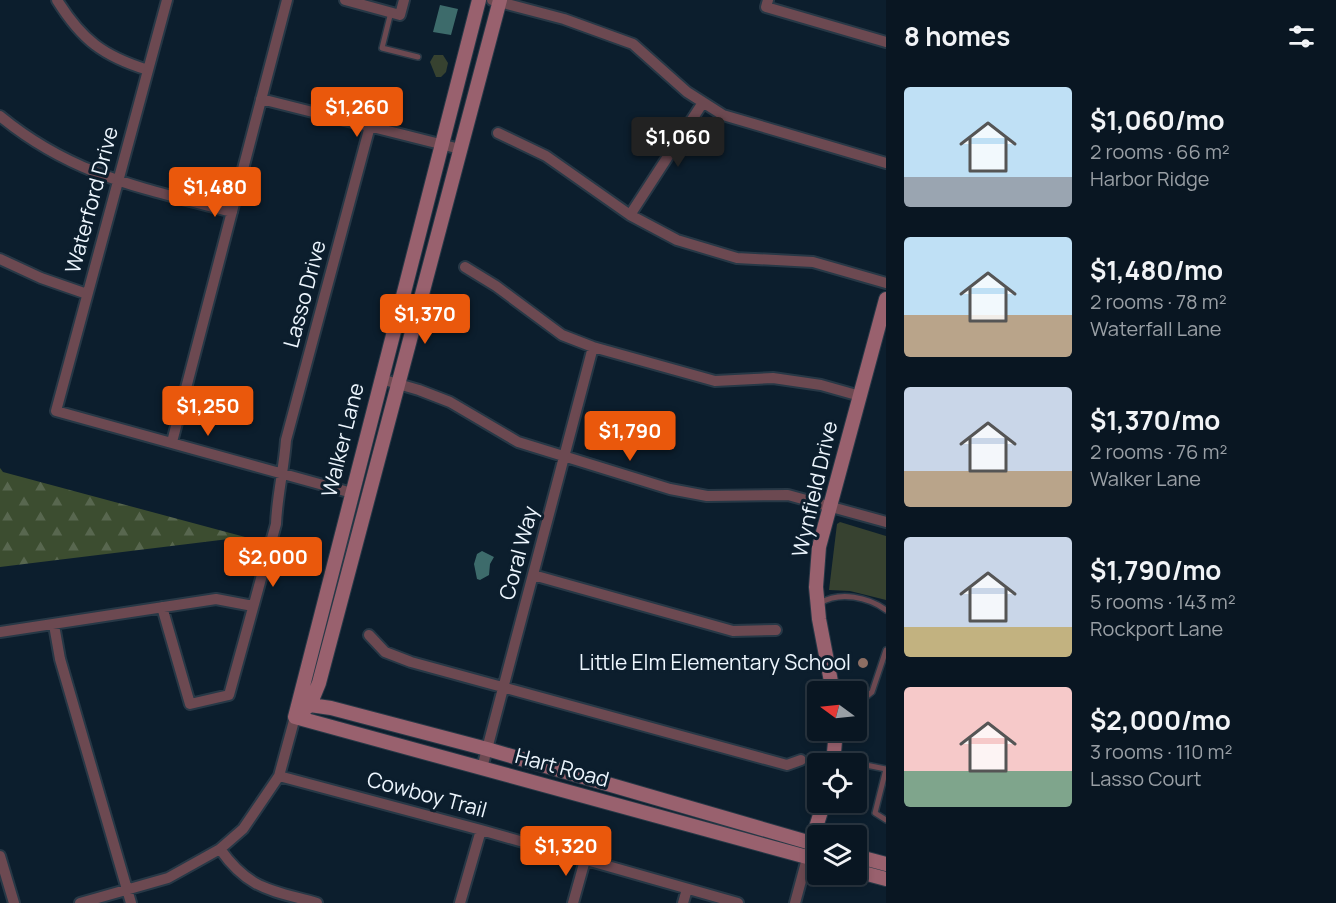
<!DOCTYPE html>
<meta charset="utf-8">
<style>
body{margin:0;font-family:Manrope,sans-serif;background:#17232f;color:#f1f3f6;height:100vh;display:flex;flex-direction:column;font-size:22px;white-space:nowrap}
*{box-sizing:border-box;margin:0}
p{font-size:20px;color:#999fa5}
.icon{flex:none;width:33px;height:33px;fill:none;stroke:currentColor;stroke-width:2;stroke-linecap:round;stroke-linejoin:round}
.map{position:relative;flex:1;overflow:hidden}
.side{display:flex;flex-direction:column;background:#091622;width:450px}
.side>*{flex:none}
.needle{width:39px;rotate:285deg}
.fabs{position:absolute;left:807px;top:681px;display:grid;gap:12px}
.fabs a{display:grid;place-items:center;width:60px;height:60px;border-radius:6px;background:#091622;box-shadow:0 3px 9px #0003,0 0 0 2px #293540;font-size:30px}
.price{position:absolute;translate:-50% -51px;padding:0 14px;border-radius:6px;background:#ea580c;color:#fff;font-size:20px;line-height:39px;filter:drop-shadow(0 2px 3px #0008)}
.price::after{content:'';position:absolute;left:50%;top:36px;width:18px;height:14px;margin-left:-9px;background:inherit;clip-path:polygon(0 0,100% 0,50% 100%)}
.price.active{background:#222;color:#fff}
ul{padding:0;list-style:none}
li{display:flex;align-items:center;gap:18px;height:150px;padding:0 18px}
li span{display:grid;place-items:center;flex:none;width:168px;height:120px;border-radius:6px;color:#555}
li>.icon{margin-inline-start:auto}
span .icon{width:72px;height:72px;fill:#fffc;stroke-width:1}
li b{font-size:26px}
h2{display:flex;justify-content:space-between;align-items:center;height:72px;padding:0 18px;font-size:26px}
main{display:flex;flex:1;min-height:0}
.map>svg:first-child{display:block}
</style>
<main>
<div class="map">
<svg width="886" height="903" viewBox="0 0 886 903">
<defs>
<pattern id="forest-firs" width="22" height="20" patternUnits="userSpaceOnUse" patternTransform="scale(1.5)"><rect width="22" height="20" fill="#3c4d30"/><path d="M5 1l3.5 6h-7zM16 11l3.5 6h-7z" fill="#58674f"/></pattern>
</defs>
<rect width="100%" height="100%" fill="#0c1e2d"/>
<!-- forest -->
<path fill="url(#forest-firs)" d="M 0,468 L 3,472 L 245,537 L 0,567 Z"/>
<!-- park -->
<path fill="#374230" d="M 434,55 L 443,55 L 448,63 L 446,72 L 441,77 L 436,77 L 430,62 Z
M 840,522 L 886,536 L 886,600 L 850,591 L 829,590 L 837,524 Z"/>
<!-- water -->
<path fill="#3d6b6b" d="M 440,5 L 458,9 L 451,35 L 433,32 Z
M 482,551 L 494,557 L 490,564 L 489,575 L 480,580 L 477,579 L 474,564 L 477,554 Z"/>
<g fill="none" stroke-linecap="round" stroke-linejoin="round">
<!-- lane casing -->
<g stroke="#273846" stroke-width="8">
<path id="lane" d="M 391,12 L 382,48 L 418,57
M 820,603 C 840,591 868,597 886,610
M 856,705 L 872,692 L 886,650
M 836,759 L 886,769
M 886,769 L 875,813 L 886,820"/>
</g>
<!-- street casing -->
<g stroke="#273846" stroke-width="14">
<path id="street" d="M 57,0 C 82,40 103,56 148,70
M 167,0 L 56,411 L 352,493
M 345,0 L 400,15 L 404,0
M 492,0 L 564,19 L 633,44 L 687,92 L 723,115 L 886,163
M 768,0 L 766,7 L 886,42
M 261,99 L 460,149
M 0,116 C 73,176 143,188 232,212
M 498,133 L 546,156 L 630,215 L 677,240 L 737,258 L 813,262 L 886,283
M 630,215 L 702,104
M 0,259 L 41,278 L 87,294
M 465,267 L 496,286 L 562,335 L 593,347 L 715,381 L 773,378 L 821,385 L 860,396
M 381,379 L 419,390 L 450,402 L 518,442 L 670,489 L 707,496 L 788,495 L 886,522
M 172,442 L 287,0
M 533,575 L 733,631 L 776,630
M 162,607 L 190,704 L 229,695 L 276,524 C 277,496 284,469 286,440 L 370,126
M 54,625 L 60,659 L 131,903
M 0,632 L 216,599 L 253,606
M 369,635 L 385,652 L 411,662 L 787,765 L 801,760
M 482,768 L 593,347
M 279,776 L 481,830 L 738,903
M 220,849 C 249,890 271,890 317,903
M 0,856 L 14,903
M 80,903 L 168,878 L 220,849 L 243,829 L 279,776 L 295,717
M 460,903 L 481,830
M 573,903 L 585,860
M 683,903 L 687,889
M 795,903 L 809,851"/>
</g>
<!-- secondary casing -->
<g stroke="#273846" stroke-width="16">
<path id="secondary" d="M 833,692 L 819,619 L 816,587 L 819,547 L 886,299
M 310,705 L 331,708 L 487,749 L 818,845
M 295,717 L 310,705 L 319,683 L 500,0
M 295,717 L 479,0
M 295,717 L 818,860
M 833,764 L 836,730
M 811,843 L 824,802
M 856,856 L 886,864
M 856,871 L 886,879"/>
</g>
<!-- lane -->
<use href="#lane" stroke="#6c4951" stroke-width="5"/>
<!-- street -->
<use href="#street" stroke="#6c4951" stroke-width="10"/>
<!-- secondary -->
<use href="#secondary" stroke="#99616e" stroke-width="14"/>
</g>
<!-- markers -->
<circle fill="#8d6e63" stroke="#0c1e2d" stroke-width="2" cx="863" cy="663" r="6"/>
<g text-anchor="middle" stroke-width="6" stroke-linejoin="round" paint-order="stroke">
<!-- street labels -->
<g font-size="21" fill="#edf6fe" stroke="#0c1e2d">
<text transform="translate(92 200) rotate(-75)" y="7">Waterford Drive</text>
<text transform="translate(305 294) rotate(-75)" y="7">Lasso Drive</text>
<text transform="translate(343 440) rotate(-76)" y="7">Walker Lane</text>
<text transform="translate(815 489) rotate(-77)" y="7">Wynfield Drive</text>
<text transform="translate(519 553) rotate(-75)" y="7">Coral Way</text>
<text transform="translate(562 768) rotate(15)" y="7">Hart Road</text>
<text transform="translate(427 795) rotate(15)" y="7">Cowboy Trail</text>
</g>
<!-- poi labels -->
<g font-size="21" fill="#edf6fe" stroke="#0c1e2d" text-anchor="end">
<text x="851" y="670">Little Elm Elementary School</text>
</g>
</g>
</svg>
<div class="fabs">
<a><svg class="needle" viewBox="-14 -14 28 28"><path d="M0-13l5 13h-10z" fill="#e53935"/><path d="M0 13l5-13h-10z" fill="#999fa5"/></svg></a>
<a><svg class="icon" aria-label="locate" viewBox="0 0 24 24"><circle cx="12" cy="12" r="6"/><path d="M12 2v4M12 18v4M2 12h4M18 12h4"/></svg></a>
<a><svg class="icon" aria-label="layers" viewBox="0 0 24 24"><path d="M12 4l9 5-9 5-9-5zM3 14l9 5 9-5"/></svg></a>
</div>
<b class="price" style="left:357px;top:138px">$1,260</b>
<b class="price active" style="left:678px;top:168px">$1,060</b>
<b class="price" style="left:215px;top:218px">$1,480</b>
<b class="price" style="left:425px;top:345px">$1,370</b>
<b class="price" style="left:208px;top:437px">$1,250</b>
<b class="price" style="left:630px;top:462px">$1,790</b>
<b class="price" style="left:273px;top:588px">$2,000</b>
<b class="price" style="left:566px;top:877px">$1,320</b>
</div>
<section class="side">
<h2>8 homes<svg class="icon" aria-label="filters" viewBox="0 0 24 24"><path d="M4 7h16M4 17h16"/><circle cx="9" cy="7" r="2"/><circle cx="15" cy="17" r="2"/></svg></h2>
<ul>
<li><span style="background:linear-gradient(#bfe0f5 75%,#9aa5b1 0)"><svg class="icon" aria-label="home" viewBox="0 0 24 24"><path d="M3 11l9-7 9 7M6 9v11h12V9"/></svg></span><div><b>$1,060/mo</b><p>2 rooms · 66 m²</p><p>Harbor Ridge</p></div></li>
<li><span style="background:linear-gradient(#bfe0f5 65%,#b9a48a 0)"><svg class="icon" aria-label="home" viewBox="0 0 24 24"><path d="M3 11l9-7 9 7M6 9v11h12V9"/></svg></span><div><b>$1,480/mo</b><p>2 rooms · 78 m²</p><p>Waterfall Lane</p></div></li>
<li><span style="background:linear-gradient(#c9d6e8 70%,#b9a48a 0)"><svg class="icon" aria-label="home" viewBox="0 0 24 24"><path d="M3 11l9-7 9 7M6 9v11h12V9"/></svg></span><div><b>$1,370/mo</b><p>2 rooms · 76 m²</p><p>Walker Lane</p></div></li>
<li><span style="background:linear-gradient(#c9d6e8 75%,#c2b280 0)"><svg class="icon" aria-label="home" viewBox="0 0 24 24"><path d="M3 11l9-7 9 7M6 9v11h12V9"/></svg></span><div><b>$1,790/mo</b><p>5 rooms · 143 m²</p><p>Rockport Lane</p></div></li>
<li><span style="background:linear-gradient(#f6c9c9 70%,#7fa58c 0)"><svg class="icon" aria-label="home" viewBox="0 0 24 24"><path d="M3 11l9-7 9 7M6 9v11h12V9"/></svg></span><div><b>$2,000/mo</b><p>3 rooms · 110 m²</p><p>Lasso Court</p></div></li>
</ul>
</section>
</main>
